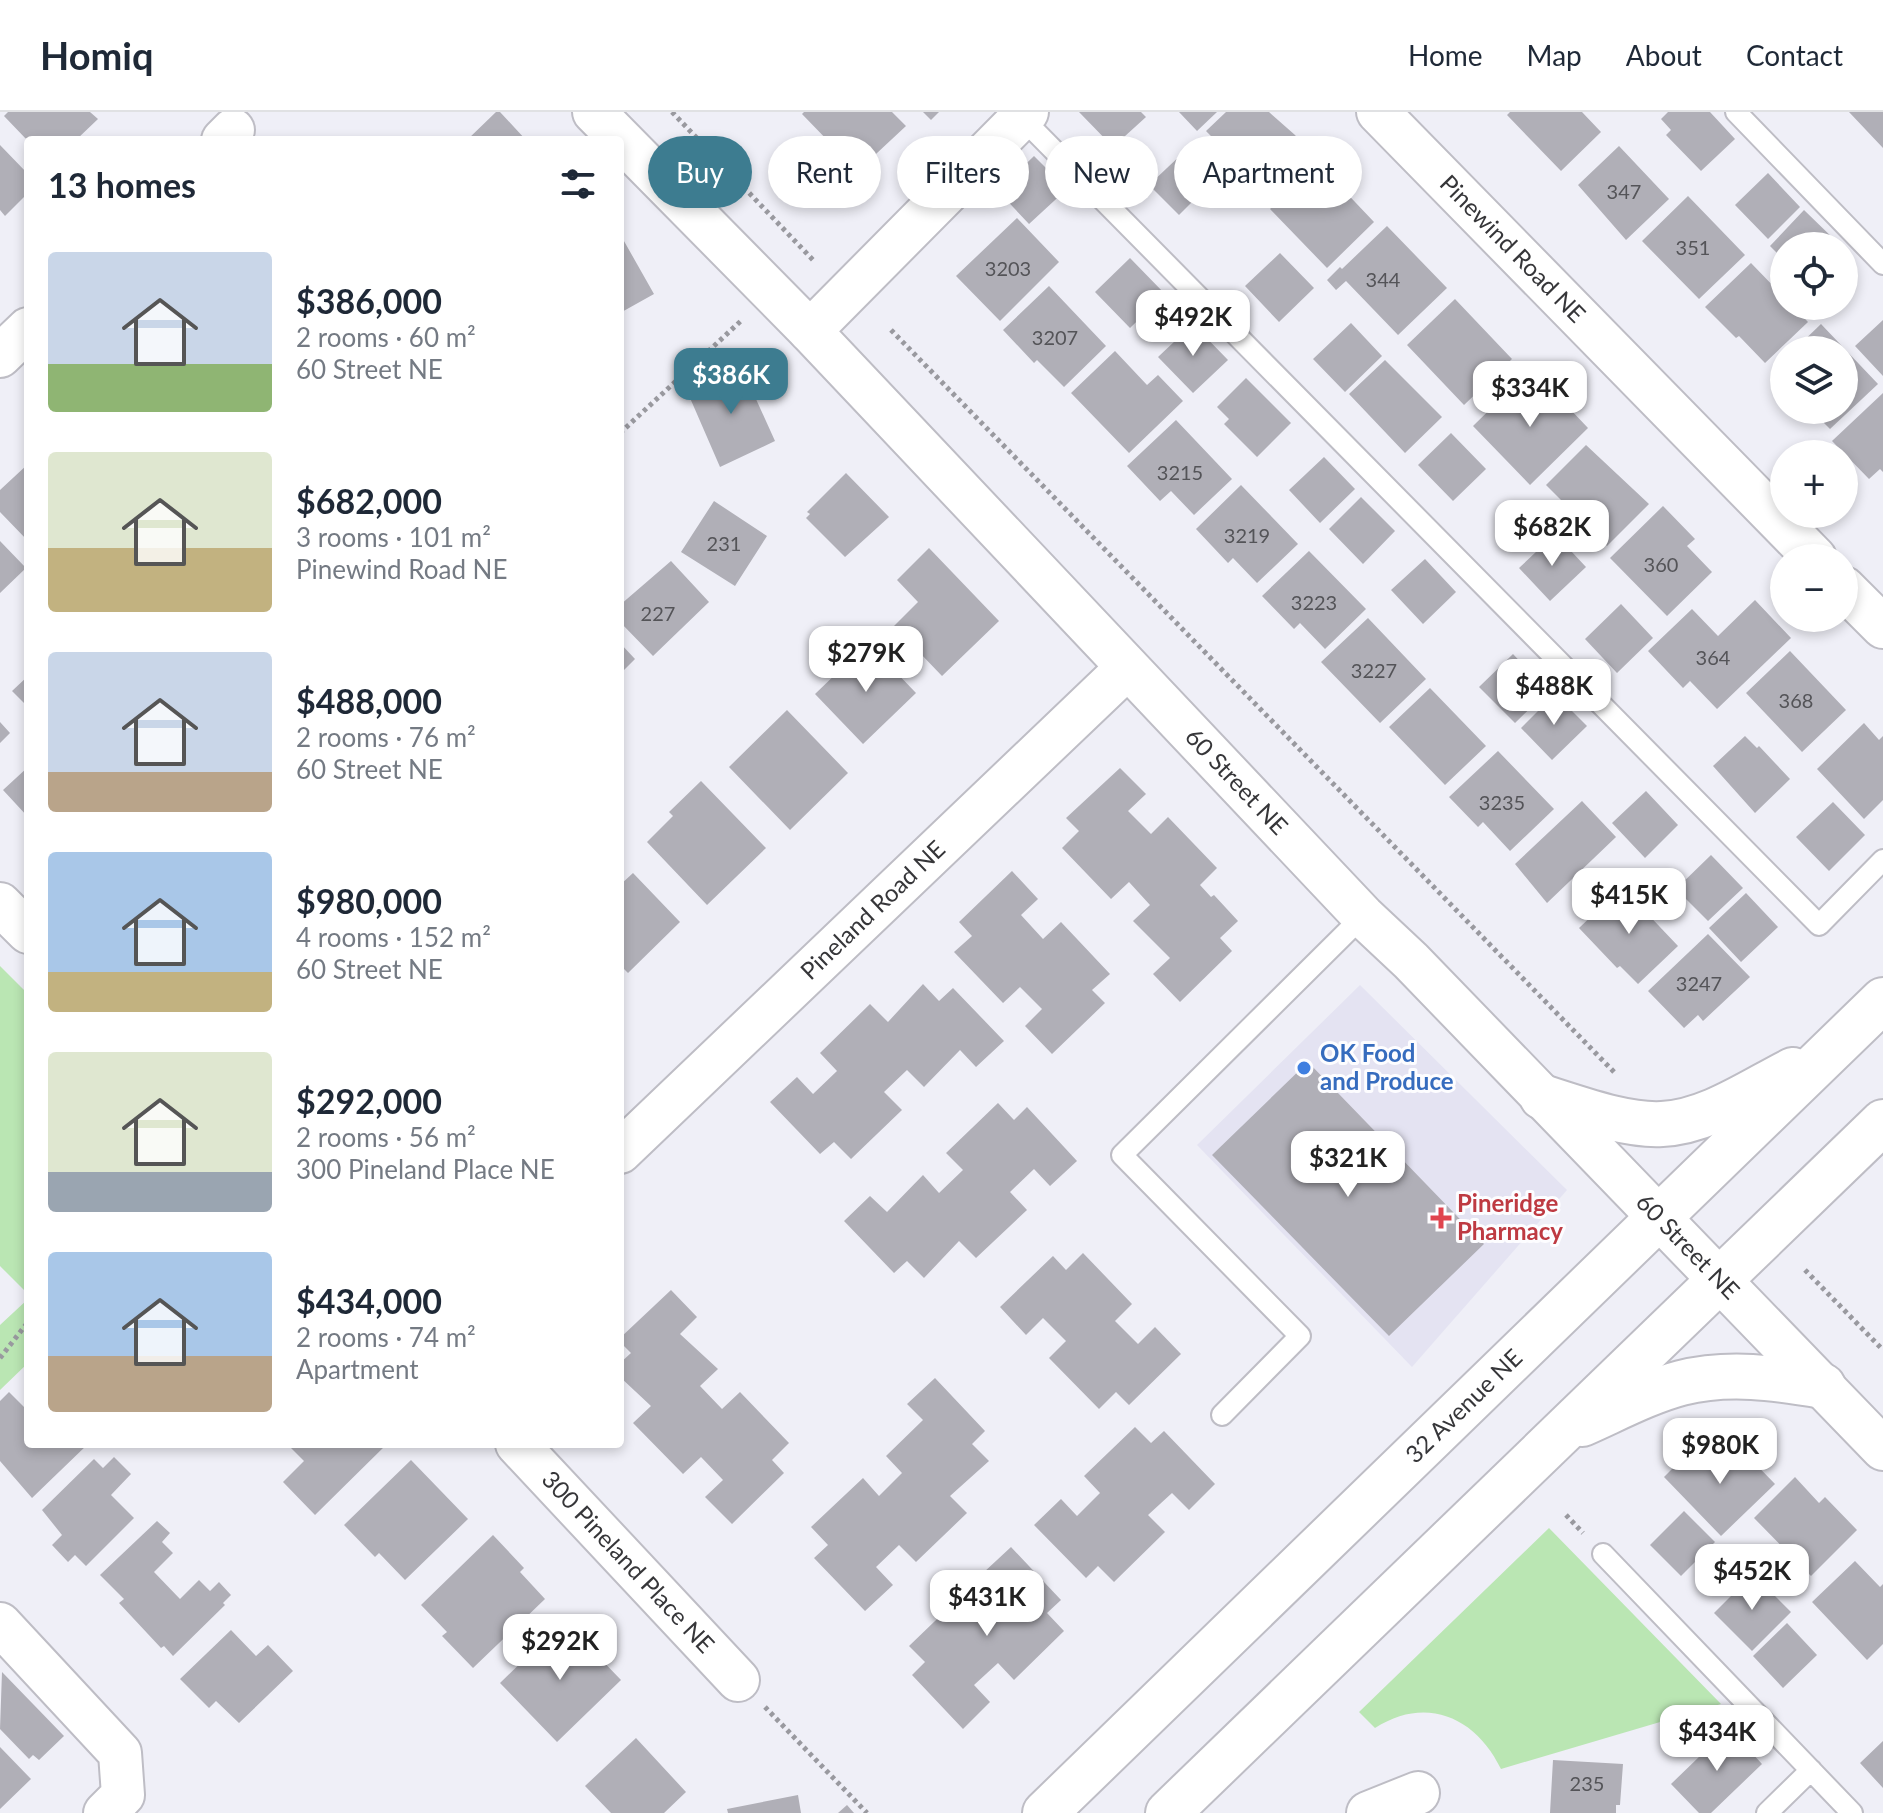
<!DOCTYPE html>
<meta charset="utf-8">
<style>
body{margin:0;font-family:Lato,sans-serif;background:#f6f6f7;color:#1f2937;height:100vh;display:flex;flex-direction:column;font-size:30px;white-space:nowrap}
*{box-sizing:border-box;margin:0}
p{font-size:26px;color:#747a83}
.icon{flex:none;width:44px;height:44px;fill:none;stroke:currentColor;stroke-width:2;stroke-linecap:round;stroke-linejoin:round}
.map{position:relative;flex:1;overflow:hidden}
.details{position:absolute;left:24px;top:24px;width:600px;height:1312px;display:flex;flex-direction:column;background:#fff;border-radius:8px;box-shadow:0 4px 12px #0003}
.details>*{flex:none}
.top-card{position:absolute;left:648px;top:24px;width:760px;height:72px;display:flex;gap:16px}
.fabs{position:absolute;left:1770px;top:120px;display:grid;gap:16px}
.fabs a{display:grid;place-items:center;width:88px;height:88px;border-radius:50%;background:#fff;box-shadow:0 4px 12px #0003;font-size:40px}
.price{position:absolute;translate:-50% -68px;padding:0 18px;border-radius:16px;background:#fff;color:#222;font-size:26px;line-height:52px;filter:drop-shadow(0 2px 4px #0008)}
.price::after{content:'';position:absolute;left:50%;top:48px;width:24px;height:18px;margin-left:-12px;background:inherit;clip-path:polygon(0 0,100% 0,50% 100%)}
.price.on{background:#3d7c90;color:#fff}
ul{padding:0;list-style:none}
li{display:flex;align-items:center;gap:24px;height:200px;padding:0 24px}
li span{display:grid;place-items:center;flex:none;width:224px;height:160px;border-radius:8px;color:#555}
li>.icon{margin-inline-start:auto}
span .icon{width:96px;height:96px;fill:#fffc;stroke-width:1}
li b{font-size:34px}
h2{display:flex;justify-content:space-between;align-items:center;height:96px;padding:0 24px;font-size:34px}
.tag{padding:0 28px;border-radius:36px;background:#fff;box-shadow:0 4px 12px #0003;font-size:28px;line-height:72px}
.tag.on{background:#3d7c90;color:#fff}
header{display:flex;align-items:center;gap:48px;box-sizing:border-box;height:112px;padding:0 40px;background:#fff;border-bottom:2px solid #e0e1e3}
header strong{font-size:38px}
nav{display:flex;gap:44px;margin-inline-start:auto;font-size:28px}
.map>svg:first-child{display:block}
</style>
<header>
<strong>Homiq</strong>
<nav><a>Home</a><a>Map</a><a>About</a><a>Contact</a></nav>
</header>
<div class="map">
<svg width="1883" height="1701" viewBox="0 0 1883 1701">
<rect width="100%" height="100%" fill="#efeff7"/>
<!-- built -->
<path fill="#e4e3f2" d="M 1360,873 L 1567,1078 L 1412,1255 L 1197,1033 Z"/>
<!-- green -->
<path fill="#bae6b3" d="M 0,854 L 28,882 L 28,1182 L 0,1154 Z
M 28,1187 L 28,1251 L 0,1278 L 0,1213 Z
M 1549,1416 L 1721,1592 L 1501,1657 C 1476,1605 1426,1583 1375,1616 L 1359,1600 Z"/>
<!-- building -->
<path fill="#b0afb7" d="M 8,0 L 90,0 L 98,7 L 76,28 L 27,28 L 4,4 Z
M 496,0 L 500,0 L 526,28 L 467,28 Z
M 804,0 L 892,0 L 906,14 L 862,55 L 837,28 L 832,33 L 802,2 Z
M 923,0 L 939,0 L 931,8 Z
M 1079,0 L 1141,0 L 1146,5 L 1113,35 Z
M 1179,0 L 1217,0 L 1197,19 Z
M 1226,0 L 1269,0 L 1295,23 L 1310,41 L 1268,82 L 1206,19 Z
M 1510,0 L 1582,0 L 1601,20 L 1561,59 L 1507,3 Z
M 1668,0 L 1710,0 L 1735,27 L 1701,59 L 1666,23 L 1671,18 L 1661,7 Z
M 1849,0 L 1883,0 L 1883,36 Z
M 0,33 L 28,62 L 28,81 L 5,104 L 0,98 Z
M 1619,34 L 1669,87 L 1626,128 L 1578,73 Z
M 1185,39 L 1214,68 L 1179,103 L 1149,73 Z
M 1034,44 L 1067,77 L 1029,112 L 998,79 Z
M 1318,51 L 1374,110 L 1327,156 L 1270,97 Z
M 1768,61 L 1800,95 L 1768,127 L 1735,93 Z
M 1688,84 L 1745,143 L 1699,187 L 1642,129 Z
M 1804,98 L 1838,131 L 1835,134 L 1784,134 L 1784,148 L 1770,134 Z
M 1017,106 L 1059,150 L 1000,209 L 956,164 Z
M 1387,114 L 1447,176 L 1398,223 L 1346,169 L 1336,178 L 1327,168 L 1340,155 L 1342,157 Z
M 620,122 L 654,182 L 620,201 Z
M 1280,141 L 1314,176 L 1279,210 L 1245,174 Z
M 1130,146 L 1165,182 L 1130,216 L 1095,180 Z
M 1751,151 L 1784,185 L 1784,194 L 1793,194 L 1808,210 L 1765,251 L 1739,224 L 1736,226 L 1705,195 Z
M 1049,174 L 1106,234 L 1064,275 L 1037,248 L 1034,251 L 1003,218 Z
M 1455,187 L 1512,247 L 1464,293 L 1407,233 Z
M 1883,208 L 1883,264 L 1855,234 Z
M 1351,211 L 1382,244 L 1345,280 L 1313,247 Z
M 1193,212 L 1228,248 L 1193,281 L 1158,245 Z
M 1821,212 L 1878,272 L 1830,317 L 1811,298 L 1844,298 L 1844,238 L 1794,238 Z
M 1115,239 L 1147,273 L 1158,263 L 1183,289 L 1129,341 L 1071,281 Z
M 1385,248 L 1442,305 L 1405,341 L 1349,282 Z
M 741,254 L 775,329 L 720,355 L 687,279 Z
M 1523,265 L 1542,284 L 1550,276 L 1588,316 L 1530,373 L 1473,314 Z
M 1246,266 L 1291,311 L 1257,345 L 1224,312 L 1229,307 L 1217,295 Z
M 1883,281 L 1883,360 L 1880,357 L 1869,367 L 1832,329 Z
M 1176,308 L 1232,367 L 1194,403 L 1171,379 L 1160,389 L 1127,354 Z
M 1451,321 L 1486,357 L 1453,389 L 1418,353 Z
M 1586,333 L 1649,392 L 1607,434 L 1546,373 Z
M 1324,345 L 1355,377 L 1320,411 L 1289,378 Z
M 28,352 L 28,429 L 0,400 L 0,378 Z
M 846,361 L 889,405 L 845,445 L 806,406 L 810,402 L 807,400 Z
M 1241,373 L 1298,432 L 1257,471 L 1233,446 L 1228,451 L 1196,417 Z
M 1361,385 L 1395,419 L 1363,452 L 1329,417 Z
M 714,389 L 767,424 L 735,474 L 681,440 Z
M 1663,394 L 1695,427 L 1687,434 L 1712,460 L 1667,504 L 1610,446 Z
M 1555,422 L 1586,455 L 1550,489 L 1519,456 Z
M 0,429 L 26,456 L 0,481 Z
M 929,436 L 999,509 L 942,564 L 894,514 L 918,490 L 897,468 Z
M 1309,439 L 1366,497 L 1325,537 L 1300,511 L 1294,517 L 1262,484 Z
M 1425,447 L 1456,480 L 1423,512 L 1391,478 Z
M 671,449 L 709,490 L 653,544 L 620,510 L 620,493 Z
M 1755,488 L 1791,526 L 1717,597 L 1690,569 L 1683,576 L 1648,539 L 1692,497 L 1718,524 Z
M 1621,492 L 1653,526 L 1617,561 L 1585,527 Z
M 1368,506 L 1426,567 L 1380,611 L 1321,550 Z
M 620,531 L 635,547 L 620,562 Z
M 868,531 L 916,581 L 863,632 L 815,582 Z
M 1790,539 L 1846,598 L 1802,640 L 1746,581 Z
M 1513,542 L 1548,579 L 1515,611 L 1479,575 Z
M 28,564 L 28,595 L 12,579 Z
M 1430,576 L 1486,634 L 1445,673 L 1389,615 Z
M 1555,582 L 1587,614 L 1552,648 L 1521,616 Z
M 787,598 L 848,661 L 790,718 L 729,655 Z
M 0,610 L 10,621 L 0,631 Z
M 1864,611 L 1879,628 L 1883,624 L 1883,688 L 1864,707 L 1817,657 Z
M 1745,624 L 1757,636 L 1759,634 L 1790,667 L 1755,701 L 1713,654 Z
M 1498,639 L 1554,697 L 1510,739 L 1483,710 L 1478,715 L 1449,685 Z
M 28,655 L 28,705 L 3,678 Z
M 1120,656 L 1146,682 L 1128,699 L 1151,722 L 1168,705 L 1217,756 L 1200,773 L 1211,785 L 1214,783 L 1238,809 L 1220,826 L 1232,839 L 1180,890 L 1153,862 L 1170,846 L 1133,809 L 1150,793 L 1129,770 L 1111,787 L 1062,736 L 1079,719 L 1066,706 Z
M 701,669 L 766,736 L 707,793 L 647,730 L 673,704 L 669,700 Z
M 1646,679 L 1678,713 L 1645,746 L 1612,711 Z
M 1582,689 L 1616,725 L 1547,791 L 1515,752 Z
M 1833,690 L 1865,723 L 1829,759 L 1796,725 Z
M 1711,743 L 1743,776 L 1708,809 L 1676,777 Z
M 1012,759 L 1038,787 L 1021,803 L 1043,827 L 1061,810 L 1110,862 L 1092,878 L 1105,891 L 1052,942 L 1025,914 L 1042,897 L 1020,875 L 1003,891 L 954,840 L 972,824 L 959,810 Z
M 633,761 L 680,810 L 628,861 L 620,853 L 620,773 Z
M 1622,775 L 1678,834 L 1638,872 L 1620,854 L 1617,856 L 1579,816 Z
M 1746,781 L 1778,815 L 1741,850 L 1709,816 Z
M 1708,822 L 1750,865 L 1703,909 L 1698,903 L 1684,916 L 1648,879 Z
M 923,872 L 939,889 L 953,876 L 1004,929 L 976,955 L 960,938 L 924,975 L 907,958 L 884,980 L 902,998 L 851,1047 L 834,1030 L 820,1042 L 770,990 L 797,965 L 813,982 L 837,959 L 820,941 L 870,892 L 888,910 Z
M 1308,950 L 1484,1132 L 1389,1224 L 1212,1043 Z
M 998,991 L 1014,1008 L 1027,995 L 1077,1049 L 1050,1074 L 1034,1057 L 1010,1080 L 1027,1098 L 976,1146 L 959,1129 L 924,1166 L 907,1149 L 894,1161 L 844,1109 L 870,1084 L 887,1100 L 923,1063 L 939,1081 L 963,1058 L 946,1041 Z
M 1083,1141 L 1132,1192 L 1115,1209 L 1138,1232 L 1155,1215 L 1181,1242 L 1129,1293 L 1116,1280 L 1099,1297 L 1049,1246 L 1066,1229 L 1043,1206 L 1026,1223 L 1000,1195 L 1053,1144 L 1066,1158 Z
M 671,1178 L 697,1205 L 680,1222 L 718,1257 L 700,1274 L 722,1297 L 740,1280 L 789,1331 L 772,1348 L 784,1361 L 732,1412 L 705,1385 L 723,1368 L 701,1345 L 683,1362 L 633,1311 L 651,1294 L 620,1265 L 620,1251 L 631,1241 L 620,1230 L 620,1226 Z
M 935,1266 L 985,1319 L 972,1332 L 989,1349 L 950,1384 L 967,1401 L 916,1450 L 899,1433 L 876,1455 L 893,1473 L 865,1499 L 814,1446 L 828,1433 L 811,1415 L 863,1366 L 879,1384 L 902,1361 L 886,1344 L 923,1308 L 907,1292 Z
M 9,1280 L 28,1299 L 28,1332 L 88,1332 L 32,1386 L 0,1349 L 0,1289 Z
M 1135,1315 L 1151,1331 L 1164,1319 L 1215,1372 L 1189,1398 L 1172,1381 L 1148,1403 L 1165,1420 L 1114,1470 L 1098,1454 L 1086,1466 L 1034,1413 L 1061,1387 L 1077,1404 L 1100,1381 L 1084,1364 Z
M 287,1332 L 387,1332 L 315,1403 L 283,1370 L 304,1349 Z
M 1696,1333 L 1716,1354 L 1738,1334 L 1775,1372 L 1721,1424 L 1664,1365 Z
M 114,1345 L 131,1362 L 111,1383 L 134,1406 L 86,1454 L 75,1443 L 68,1450 L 52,1433 L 62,1423 L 42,1398 L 94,1347 L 103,1356 Z
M 411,1348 L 468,1407 L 405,1468 L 379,1441 L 375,1445 L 344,1413 Z
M 1795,1365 L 1819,1391 L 1825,1385 L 1857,1418 L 1811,1464 L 1754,1406 Z
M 1684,1399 L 1715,1430 L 1681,1464 L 1650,1433 Z
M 157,1409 L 170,1421 L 162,1430 L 173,1441 L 154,1460 L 180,1487 L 199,1468 L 210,1479 L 219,1470 L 231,1483 L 223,1491 L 225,1493 L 173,1544 L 164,1534 L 161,1536 L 119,1491 L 124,1487 L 100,1463 Z
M 493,1423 L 524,1456 L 520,1460 L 545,1487 L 473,1556 L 442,1524 L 447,1520 L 421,1493 Z
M 1011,1435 L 1061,1488 L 1047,1501 L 1064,1519 L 1014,1568 L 998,1551 L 974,1573 L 990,1590 L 963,1617 L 912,1563 L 925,1550 L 909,1534 L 961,1484 L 976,1501 L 1000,1479 L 983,1461 Z
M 1855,1449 L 1880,1475 L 1883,1472 L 1883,1532 L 1867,1548 L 1812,1490 Z
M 1753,1462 L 1791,1500 L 1752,1539 L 1714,1501 Z
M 564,1509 L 621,1568 L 557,1630 L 500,1571 Z
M 1787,1511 L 1817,1543 L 1783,1576 L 1753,1544 Z
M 231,1518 L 256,1544 L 268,1533 L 293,1559 L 239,1611 L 216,1589 L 209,1596 L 180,1567 Z
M 2,1560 L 64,1624 L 39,1648 L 33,1643 L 29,1647 L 0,1617 Z
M 1729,1616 L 1762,1652 L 1711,1701 L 1699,1701 L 1671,1672 Z
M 636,1626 L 686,1680 L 664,1701 L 611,1701 L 585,1674 Z
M 1883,1629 L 1883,1676 L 1860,1651 Z
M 0,1635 L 31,1667 L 0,1697 Z
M 1553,1648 L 1623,1652 L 1620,1693 L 1616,1693 L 1616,1701 L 1550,1701 Z
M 798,1683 L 801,1701 L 728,1701 L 727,1697 Z
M 847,1693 L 854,1701 L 838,1701 Z"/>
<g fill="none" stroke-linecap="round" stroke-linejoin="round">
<!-- service casing -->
<g stroke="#bebdc5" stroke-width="24">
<path id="service" d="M 1736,0 L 1883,152
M 1019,3 L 1819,813 L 1883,748
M 1222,1303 L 1300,1224 L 1122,1043 L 1363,804
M 1603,1442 L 1852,1701
M 1767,1701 L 1811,1658"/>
</g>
<!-- minor casing -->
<g stroke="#bebdc5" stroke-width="46">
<g id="minor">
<path id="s1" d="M 594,0 L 810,219 L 1363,804 L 1411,849 L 1883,1337"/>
<path id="s2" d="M 1378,0 L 1815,446"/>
<path d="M 223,28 L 233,18"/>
<path d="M 810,219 L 1027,0"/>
<path d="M 0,244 L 28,217"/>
<path d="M 1844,476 L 1883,515"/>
<path d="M 0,792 L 28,820"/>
<path id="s3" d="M 620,1040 L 1127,556"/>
<path id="s4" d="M 517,1332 L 738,1568"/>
<path d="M 0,1512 L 120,1641 L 123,1683 L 105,1701"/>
<path d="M 1368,1701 L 1418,1681"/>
</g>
</g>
<!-- secondary casing -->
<g stroke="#bebdc5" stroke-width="48">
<g id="secondary">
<path d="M 1542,985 C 1578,996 1625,1014 1662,1012 C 1708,1010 1753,978 1793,958"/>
<path d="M 1582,1312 C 1614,1298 1647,1280 1681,1271 C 1729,1259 1775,1266 1823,1274"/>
<path id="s5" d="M 1045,1701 L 1883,888"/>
<path d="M 1168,1701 L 1883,1010"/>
</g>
</g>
<!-- path -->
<path stroke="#99999f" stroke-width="5" stroke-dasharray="4 4" stroke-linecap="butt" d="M 672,0 L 814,149
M 891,218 L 1616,962
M 620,321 L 743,207
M 1805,1158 L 1883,1238
M 0,1246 L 28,1210
M 1566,1403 L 1583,1421
M 765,1595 L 867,1701"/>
<!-- service -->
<use href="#service" stroke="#fff" stroke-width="20"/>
<!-- minor -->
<use href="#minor" stroke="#fff" stroke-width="42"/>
<!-- secondary -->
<use href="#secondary" stroke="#fff" stroke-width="44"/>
</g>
<!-- markers -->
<circle fill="#3f7fe0" stroke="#fdfdff" stroke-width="3" cx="1304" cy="956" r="8"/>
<path fill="#e0444e" stroke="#fdfdff" stroke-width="3" d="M1437 1094h8v8h8v8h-8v8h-8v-8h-8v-8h8z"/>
<g text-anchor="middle" stroke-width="6" stroke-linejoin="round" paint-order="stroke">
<!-- number labels -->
<g font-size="20" fill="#545458">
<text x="1624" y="87">347</text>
<text x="1693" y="143">351</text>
<text x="1008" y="164">3203</text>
<text x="1383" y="175">344</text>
<text x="1055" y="233">3207</text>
<text x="1180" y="368">3215</text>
<text x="1247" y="431">3219</text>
<text x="724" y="439">231</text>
<text x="1661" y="460">360</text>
<text x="1314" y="498">3223</text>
<text x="658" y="509">227</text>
<text x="1713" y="553">364</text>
<text x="1374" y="566">3227</text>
<text x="1796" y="596">368</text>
<text x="1502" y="698">3235</text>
<text x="1699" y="879">3247</text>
<text x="1587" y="1679">235</text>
</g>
<!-- street labels -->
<g font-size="24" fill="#363639" stroke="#fdfdff">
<text dy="8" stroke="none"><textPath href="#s2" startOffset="192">Pinewind Road NE</textPath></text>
<text dy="8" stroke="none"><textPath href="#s1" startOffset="928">60 Street NE</textPath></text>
<text dy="8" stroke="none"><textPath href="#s3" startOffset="350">Pineland Road NE</textPath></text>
<text dy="8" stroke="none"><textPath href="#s1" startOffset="1576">60 Street NE</textPath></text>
<text dy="8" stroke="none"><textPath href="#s5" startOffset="584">32 Avenue NE</textPath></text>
<text dy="8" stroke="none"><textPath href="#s4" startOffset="162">300 Pineland Place NE</textPath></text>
</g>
<!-- shop labels -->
<g font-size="24" font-weight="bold" fill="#366cbe" stroke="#fdfdff" text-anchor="start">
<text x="1320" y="950">OK Food<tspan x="1320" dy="28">and Produce</tspan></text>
</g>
<!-- health labels -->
<g font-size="24" font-weight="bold" fill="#be3a42" stroke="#fdfdff" text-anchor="start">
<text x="1457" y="1100">Pineridge<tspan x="1457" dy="28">Pharmacy</tspan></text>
</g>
</g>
</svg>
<div class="fabs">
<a><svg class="icon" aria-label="locate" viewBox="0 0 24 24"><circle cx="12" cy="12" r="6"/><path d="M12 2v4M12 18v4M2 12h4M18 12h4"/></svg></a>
<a><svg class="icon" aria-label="layers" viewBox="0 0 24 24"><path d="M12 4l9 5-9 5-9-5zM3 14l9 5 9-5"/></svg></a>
<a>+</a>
<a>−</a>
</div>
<b class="price" style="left:1193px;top:246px">$492K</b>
<b class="price on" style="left:731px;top:304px">$386K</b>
<b class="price" style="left:1530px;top:317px">$334K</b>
<b class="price" style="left:1552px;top:456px">$682K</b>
<b class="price" style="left:866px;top:582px">$279K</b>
<b class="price" style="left:1554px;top:615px">$488K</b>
<b class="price" style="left:1629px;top:824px">$415K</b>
<b class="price" style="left:1348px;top:1087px">$321K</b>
<b class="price" style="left:1720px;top:1374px">$980K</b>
<b class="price" style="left:1752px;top:1500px">$452K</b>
<b class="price" style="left:987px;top:1526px">$431K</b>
<b class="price" style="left:560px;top:1570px">$292K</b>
<b class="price" style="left:1717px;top:1661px">$434K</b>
<div class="top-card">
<a class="tag on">Buy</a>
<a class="tag">Rent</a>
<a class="tag">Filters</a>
<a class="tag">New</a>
<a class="tag">Apartment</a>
</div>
<section class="details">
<h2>13 homes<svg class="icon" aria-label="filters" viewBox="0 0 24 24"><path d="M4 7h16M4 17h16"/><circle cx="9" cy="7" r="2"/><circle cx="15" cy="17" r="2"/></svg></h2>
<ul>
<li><span style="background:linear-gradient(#c9d6e8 70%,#8fb573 0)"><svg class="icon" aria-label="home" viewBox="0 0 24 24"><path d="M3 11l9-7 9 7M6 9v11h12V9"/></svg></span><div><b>$386,000</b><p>2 rooms · 60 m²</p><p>60 Street NE</p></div></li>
<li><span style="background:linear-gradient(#dfe7d0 60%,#c2b280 0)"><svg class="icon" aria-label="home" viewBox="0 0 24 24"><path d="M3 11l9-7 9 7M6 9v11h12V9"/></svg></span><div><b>$682,000</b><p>3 rooms · 101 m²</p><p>Pinewind Road NE</p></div></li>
<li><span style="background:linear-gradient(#c9d6e8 75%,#b9a48a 0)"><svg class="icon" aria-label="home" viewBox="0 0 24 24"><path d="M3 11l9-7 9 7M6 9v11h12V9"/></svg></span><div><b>$488,000</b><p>2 rooms · 76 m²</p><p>60 Street NE</p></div></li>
<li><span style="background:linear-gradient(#a9c7e8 75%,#c2b280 0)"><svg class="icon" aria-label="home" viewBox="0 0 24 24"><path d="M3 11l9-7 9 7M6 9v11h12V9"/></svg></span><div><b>$980,000</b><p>4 rooms · 152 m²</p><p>60 Street NE</p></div></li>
<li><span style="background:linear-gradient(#dfe7d0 75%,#9aa5b1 0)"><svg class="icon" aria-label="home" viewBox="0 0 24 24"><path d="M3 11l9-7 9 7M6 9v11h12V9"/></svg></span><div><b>$292,000</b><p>2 rooms · 56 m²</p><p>300 Pineland Place NE</p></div></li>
<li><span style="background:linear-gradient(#a9c7e8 65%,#b9a48a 0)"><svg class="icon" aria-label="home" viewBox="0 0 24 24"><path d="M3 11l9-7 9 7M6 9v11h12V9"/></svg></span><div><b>$434,000</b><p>2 rooms · 74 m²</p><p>Apartment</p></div></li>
</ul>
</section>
</div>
